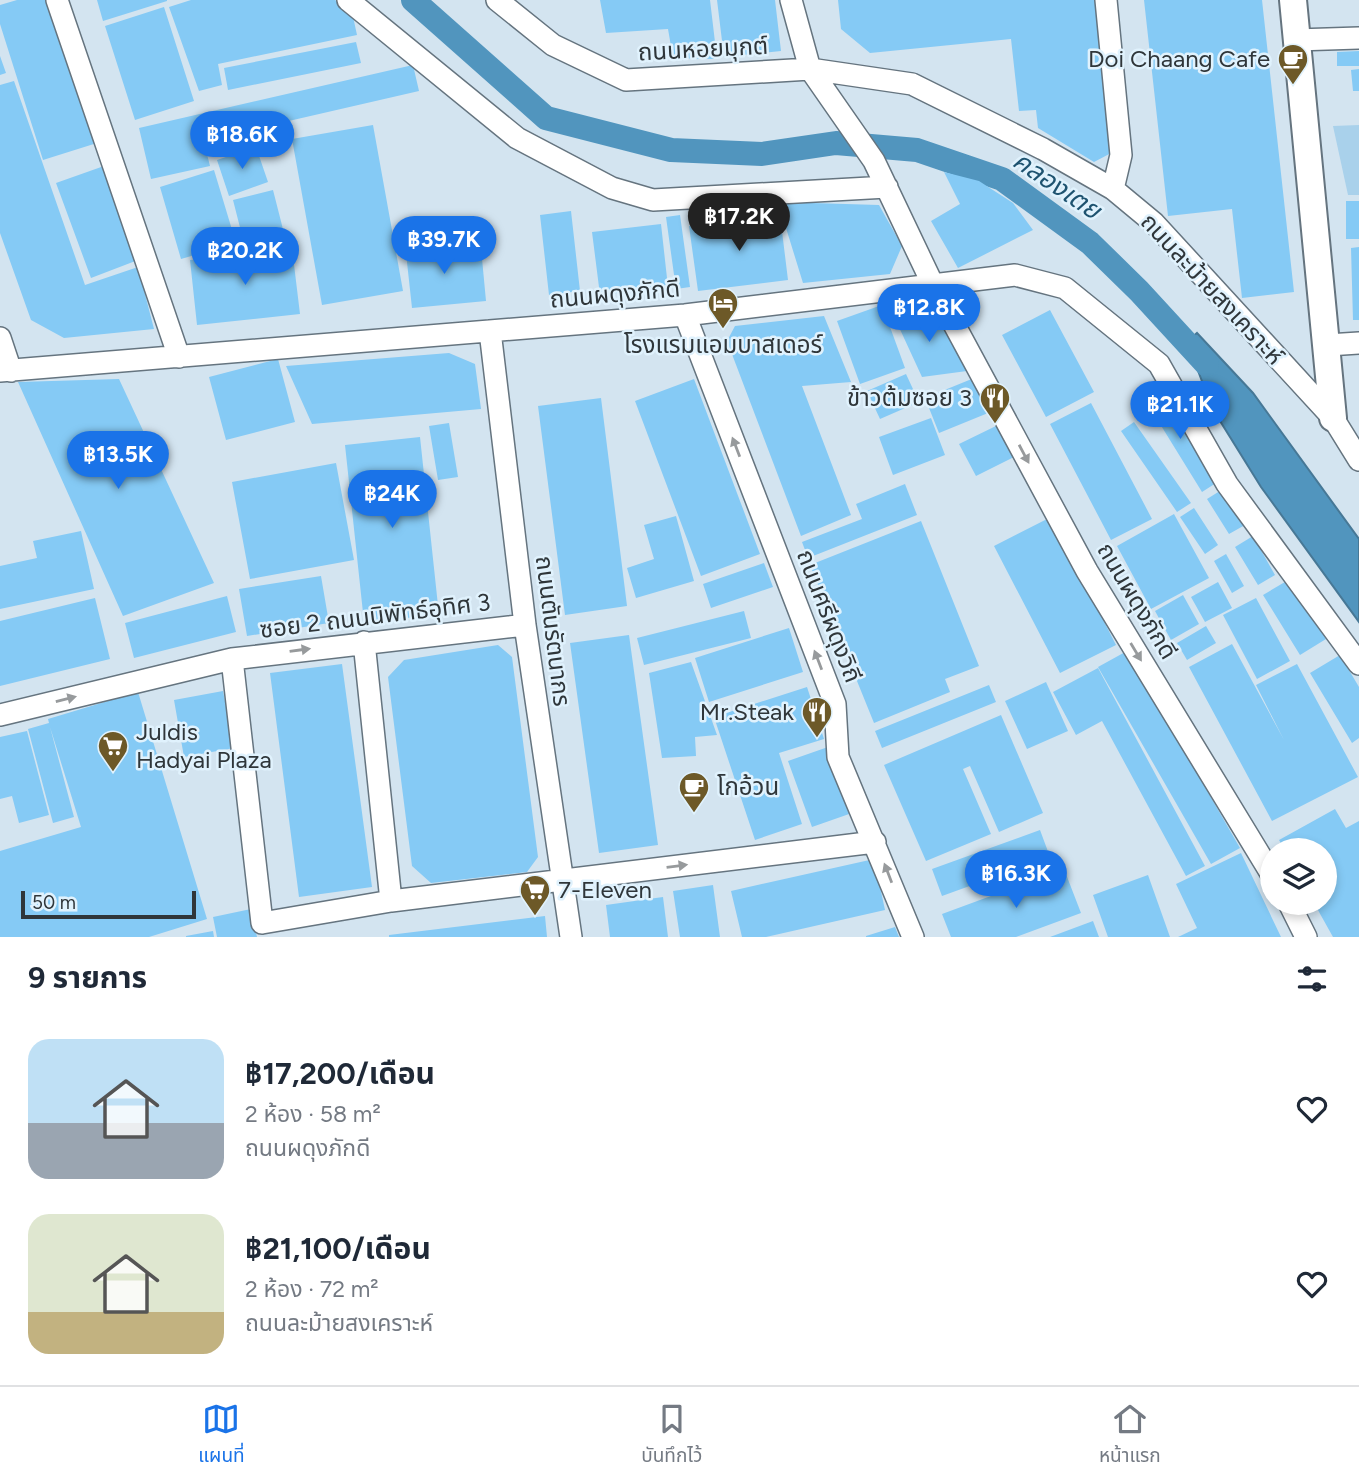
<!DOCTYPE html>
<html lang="th">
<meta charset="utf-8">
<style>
body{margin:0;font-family:Figtree,"Noto Sans Thai",sans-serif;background:#f2f2f3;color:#1f2937;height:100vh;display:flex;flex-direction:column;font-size:26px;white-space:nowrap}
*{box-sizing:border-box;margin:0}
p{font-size:23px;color:#747a83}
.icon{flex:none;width:38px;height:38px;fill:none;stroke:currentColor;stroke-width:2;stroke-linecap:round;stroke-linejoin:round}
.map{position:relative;height:937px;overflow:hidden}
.side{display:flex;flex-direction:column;background:#fff;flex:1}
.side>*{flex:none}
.tools{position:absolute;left:1260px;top:838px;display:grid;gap:14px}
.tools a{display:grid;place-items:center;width:77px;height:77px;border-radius:50%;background:#fff;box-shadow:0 4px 10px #0003;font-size:35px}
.scale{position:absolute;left:21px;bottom:18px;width:175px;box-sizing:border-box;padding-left:7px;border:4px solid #2f363a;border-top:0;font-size:19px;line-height:24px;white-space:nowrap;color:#2f363a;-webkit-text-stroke:5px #e0f2fd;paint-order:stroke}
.price{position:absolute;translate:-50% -60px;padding:0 16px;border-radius:24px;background:#1a73e8;color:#fff;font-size:23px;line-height:46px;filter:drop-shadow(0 2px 4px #0008)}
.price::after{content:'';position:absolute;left:50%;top:42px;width:21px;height:16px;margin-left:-10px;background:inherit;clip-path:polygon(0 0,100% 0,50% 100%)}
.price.current{background:#222;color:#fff}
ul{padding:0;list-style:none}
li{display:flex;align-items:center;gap:21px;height:175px;padding:0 28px}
li span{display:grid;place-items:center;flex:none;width:196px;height:140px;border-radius:21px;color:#555}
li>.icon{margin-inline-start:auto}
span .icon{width:84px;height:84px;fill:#fffc;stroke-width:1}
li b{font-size:30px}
h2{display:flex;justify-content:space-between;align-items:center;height:84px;padding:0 28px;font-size:30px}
.dock{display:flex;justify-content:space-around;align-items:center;height:98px;border-top:2px solid #e0e1e3;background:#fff;font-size:19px;color:#747a83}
.dock a{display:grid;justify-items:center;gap:4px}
.dock .current{color:#1a73e8}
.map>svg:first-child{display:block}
</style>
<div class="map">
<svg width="1359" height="937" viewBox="0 0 1359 937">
<rect width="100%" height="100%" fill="#d3e4f0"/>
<!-- green -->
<path fill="#a9d1eb" d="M 1359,125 L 1359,195 L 1348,195 L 1333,126 Z"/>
<!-- water -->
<path fill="#5195be" stroke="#477896" stroke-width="2" d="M 1197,333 L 1253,393 L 1359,539 L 1359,622 L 1261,487 L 1212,408 L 1197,368 L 1180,348 Z"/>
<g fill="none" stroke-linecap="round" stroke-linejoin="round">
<!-- canal -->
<path stroke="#5195be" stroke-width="24" d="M 413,0 L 546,118 L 671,150 L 762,154 L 836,143 L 917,150 L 1002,179 L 1090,243 L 1139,291 L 1207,365"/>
</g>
<!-- building -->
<path fill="#85caf5" d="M 17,0 L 51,0 L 97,143 L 43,160 L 0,24 L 0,5 Z
M 97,0 L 167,0 L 167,1 L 103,21 Z
M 191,0 L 335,0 L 352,12 L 357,35 L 218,64 L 222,85 L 199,91 L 169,7 Z
M 600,0 L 710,0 L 717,59 L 673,58 L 668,29 L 606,33 Z
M 717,0 L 775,0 L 781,51 L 724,57 Z
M 838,0 L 1100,0 L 1115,151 L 1094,162 L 1038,128 L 1036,110 L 1019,111 L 1011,39 L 870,53 L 841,29 Z
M 1144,0 L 1262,0 L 1294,292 L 1242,298 L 1232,209 L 1168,216 Z
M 164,7 L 194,101 L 135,120 L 105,26 Z
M 356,42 L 361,63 L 228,90 L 224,68 Z
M 1359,51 L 1359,66 L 1337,66 L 1337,52 Z
M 0,56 L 6,73 L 0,75 Z
M 413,65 L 419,91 L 254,129 L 257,143 L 207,154 L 210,166 L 151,179 L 139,128 Z
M 1359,69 L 1359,91 L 1353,91 L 1351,70 Z
M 14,81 L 85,285 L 138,267 L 154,329 L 64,338 L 31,320 L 0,233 L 0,85 Z
M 373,125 L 403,291 L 322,305 L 292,139 Z
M 256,147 L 268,182 L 229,196 L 217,160 Z
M 104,166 L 138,260 L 91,278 L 56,183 Z
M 214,170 L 236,243 L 181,259 L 160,187 Z
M 944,172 L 979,181 L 1013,203 L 1033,230 L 958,268 L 931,221 L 960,204 Z
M 273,190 L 286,241 L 246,251 L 233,200 Z
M 1346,201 L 1359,201 L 1359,239 L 1346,239 Z
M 778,202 L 879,205 L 902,246 L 890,274 L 803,283 Z
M 571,211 L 580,291 L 549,295 L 540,215 Z
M 680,215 L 690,287 L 676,289 L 666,217 Z
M 780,215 L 788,280 L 698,291 L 689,226 Z
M 661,224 L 668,287 L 600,295 L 592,232 Z
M 436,241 L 437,252 L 481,248 L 486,301 L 412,308 L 405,244 Z
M 1359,247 L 1359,320 L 1353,320 L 1351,248 Z
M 292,248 L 300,314 L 197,325 L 190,260 Z
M 882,305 L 905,368 L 860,384 L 837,321 Z
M 1050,310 L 1094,392 L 1046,417 L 1002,335 Z
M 892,312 L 922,312 L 941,324 L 967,371 L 922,377 Z
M 824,316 L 851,382 L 802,386 L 851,515 L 801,536 L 727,341 L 735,326 Z
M 449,353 L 475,364 L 481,409 L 312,424 L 286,366 Z
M 278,359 L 295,422 L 226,440 L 209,377 Z
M 906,374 L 919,402 L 880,419 L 867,391 Z
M 979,376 L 993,411 L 939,433 L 925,398 Z
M 119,379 L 214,583 L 123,616 L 18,382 Z
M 694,379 L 760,554 L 701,576 L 635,401 Z
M 1158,390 L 1216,483 L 1202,492 L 1144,398 Z
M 601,398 L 627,606 L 565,615 L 538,406 Z
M 1091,403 L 1152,519 L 1111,540 L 1050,424 Z
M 931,418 L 945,455 L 893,475 L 879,437 Z
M 1134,422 L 1191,503 L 1177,512 L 1121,431 Z
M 449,423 L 458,477 L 438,480 L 429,426 Z
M 998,425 L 1014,457 L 976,476 L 959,444 Z
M 420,437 L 439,615 L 364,622 L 345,445 Z
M 336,463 L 354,560 L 250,579 L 232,482 Z
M 905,484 L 917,515 L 808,558 L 802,542 L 862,519 L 856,504 Z
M 1223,489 L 1245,525 L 1229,534 L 1207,499 Z
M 1194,508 L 1218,545 L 1205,554 L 1180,517 Z
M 1174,514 L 1209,578 L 1151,609 L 1117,546 Z
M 676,516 L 694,581 L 636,598 L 627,568 L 654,559 L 644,525 Z
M 1051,517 L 1116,645 L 1060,673 L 994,546 Z
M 921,521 L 979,666 L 945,679 L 950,692 L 874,723 L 810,565 Z
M 81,531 L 94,589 L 0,609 L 0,566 L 37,558 L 33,541 Z
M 1253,536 L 1275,575 L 1258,585 L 1235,547 Z
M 1226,554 L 1244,586 L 1232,593 L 1214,561 Z
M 764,563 L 773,587 L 711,608 L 703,584 Z
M 321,576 L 329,623 L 247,636 L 239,589 Z
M 1290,579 L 1326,639 L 1300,655 L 1263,595 Z
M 1218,582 L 1232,608 L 1205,622 L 1191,597 Z
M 1183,595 L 1199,624 L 1171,640 L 1155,611 Z
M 227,596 L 236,632 L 134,658 L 125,623 Z
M 95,598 L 110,659 L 0,686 L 0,621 Z
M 1256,598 L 1290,661 L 1257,679 L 1223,615 Z
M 744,611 L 751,638 L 644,665 L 637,638 Z
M 1206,626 L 1216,643 L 1187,660 L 1177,643 Z
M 789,628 L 803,672 L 709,702 L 695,658 Z
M 629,635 L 658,845 L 599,853 L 570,643 Z
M 1232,644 L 1284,740 L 1256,685 L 1297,664 L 1358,777 L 1272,821 L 1189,667 Z
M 498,645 L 512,657 L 538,857 L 527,872 L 431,883 L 412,866 L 388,677 L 404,660 Z
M 1127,651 L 1240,848 L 1211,864 L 1098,667 Z
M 1340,655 L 1359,687 L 1359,738 L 1352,743 L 1310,673 Z
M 691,662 L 717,735 L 695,737 L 696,756 L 662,758 L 649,673 Z
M 342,664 L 372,887 L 299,897 L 270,673 Z
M 1098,668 L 1205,866 L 1186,876 L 1102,721 L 1076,735 L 1053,692 Z
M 1046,682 L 1068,731 L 1027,749 L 1005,701 Z
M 989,685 L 996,702 L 882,748 L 875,731 Z
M 807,687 L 824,739 L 779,753 L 802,824 L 755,840 L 714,717 Z
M 223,691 L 234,748 L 184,757 L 174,700 Z
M 138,692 L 207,919 L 149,937 L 0,937 L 0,851 L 81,827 L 50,727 L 74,817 L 53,823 L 28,729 L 49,723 L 48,719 Z
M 1001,715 L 1043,813 L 999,832 L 970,766 L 963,769 L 991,834 L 926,861 L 884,765 Z
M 27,731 L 49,815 L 19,823 L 12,796 L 0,799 L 0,737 Z
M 828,747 L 852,813 L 812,827 L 788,761 Z
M 1335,809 L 1346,828 L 1359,821 L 1359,937 L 1333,937 L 1314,903 L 1325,903 L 1325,850 L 1285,850 L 1279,840 Z
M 1040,830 L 1050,857 L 942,896 L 932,869 Z
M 1241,853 L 1281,937 L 1178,937 L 1197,928 L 1176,884 Z
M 874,859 L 885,910 L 766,937 L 742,937 L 731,891 Z
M 1064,869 L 1081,913 L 1016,937 L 951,937 L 942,914 Z
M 1148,875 L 1170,937 L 1108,937 L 1093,895 Z
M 713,885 L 720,937 L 680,937 L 673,891 Z
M 663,897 L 668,937 L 610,937 L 606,905 Z
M 251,909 L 257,937 L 217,937 L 213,917 Z
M 545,916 L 547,937 L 389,937 L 389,935 Z
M 1093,921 L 1099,937 L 1050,937 Z
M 895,927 L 899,937 L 866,937 L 866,936 Z
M 213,931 L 214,937 L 186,937 L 186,936 Z"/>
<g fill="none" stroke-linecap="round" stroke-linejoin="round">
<!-- minor casing -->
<g stroke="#65747f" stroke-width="24">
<path id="minor" d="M 57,0 L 179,357
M 348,0 L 517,138 L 612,188 L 653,200 L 887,187
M 497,0 L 553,45 L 626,80 L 810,69 L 912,84 L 1043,149 L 1113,189 L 1154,223 L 1333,418 L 1359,460
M 791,0 L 810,69 L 874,161 L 934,287 L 1087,571 L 1272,875
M 1106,0 L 1121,155 L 1113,189
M 1296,40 L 1359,38
M 685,315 L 835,704 L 838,757 L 913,937
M 490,331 L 525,625 L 571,937
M 0,338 L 11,371
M 1328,345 L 1359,343
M 0,371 L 685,315 L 1015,275 L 1065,288 L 1159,364 L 1227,484 L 1359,664
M 364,642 L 391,901
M 232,659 L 262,923 L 391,901 L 875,842
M 0,715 L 232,659 L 525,625
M 1289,903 L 1306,937"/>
</g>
<!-- tertiary casing -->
<g stroke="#65747f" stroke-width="30">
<path id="tertiary" d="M 1293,0 L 1333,418"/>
</g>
<!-- minor -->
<use href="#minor" stroke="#fff" stroke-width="21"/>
<!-- tertiary -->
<use href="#tertiary" stroke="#fff" stroke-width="26"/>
</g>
<!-- one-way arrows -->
<defs><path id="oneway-solid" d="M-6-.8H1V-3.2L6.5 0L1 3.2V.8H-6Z" transform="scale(1.75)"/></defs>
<g fill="#979a9c">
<use href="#oneway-solid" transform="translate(736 447) rotate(-111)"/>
<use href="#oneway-solid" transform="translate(1024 454) rotate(62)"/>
<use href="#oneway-solid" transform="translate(300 650) rotate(-8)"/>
<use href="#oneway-solid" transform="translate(1136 652) rotate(59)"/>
<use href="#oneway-solid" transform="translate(818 660) rotate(-111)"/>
<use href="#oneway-solid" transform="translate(66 699) rotate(-14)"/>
<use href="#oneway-solid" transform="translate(677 866) rotate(-7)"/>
<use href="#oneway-solid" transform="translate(888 873) rotate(-111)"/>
</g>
<!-- icons -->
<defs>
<g id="cafe-pin" transform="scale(1.575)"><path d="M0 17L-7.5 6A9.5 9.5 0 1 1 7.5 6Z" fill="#6d5928" stroke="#e0f2fd"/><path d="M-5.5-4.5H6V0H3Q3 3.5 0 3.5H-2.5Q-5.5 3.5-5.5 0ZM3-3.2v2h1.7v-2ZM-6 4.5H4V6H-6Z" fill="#fff"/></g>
<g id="hotel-pin" transform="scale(1.575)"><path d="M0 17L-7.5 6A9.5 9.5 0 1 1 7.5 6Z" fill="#6d5928" stroke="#e0f2fd"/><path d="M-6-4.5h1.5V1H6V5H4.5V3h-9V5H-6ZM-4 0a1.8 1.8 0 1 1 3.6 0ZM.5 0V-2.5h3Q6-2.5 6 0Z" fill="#fff"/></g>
<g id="restaurant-pin" transform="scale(1.575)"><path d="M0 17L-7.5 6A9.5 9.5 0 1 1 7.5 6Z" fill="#6d5928" stroke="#e0f2fd"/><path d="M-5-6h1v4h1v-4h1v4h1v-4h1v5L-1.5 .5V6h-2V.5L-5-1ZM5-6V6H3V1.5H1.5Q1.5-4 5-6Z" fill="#fff"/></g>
<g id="supermarket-pin" transform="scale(1.575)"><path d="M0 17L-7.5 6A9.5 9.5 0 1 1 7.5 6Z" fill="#6d5928" stroke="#e0f2fd"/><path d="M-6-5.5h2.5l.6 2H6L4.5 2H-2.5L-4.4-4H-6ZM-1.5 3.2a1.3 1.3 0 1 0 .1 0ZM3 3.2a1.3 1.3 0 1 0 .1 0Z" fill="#fff"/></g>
</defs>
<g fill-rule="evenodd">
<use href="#cafe-pin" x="1293" y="59"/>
<use href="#hotel-pin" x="723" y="303"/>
<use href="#restaurant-pin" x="995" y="398"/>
<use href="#restaurant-pin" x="817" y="712"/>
<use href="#supermarket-pin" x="113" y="746"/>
<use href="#cafe-pin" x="694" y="787"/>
<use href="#supermarket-pin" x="535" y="890"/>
</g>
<g text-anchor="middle" stroke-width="5" stroke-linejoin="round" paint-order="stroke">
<!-- street labels -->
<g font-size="24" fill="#2f363a" stroke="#e0f2fd">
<text transform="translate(703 49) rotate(-3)" y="8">ถนนหอยมุกต์</text>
<text transform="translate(1212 289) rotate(47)" y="8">ถนนละม้ายสงเคราะห์</text>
<text transform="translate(615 294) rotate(-5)" y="8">ถนนผดุงภักดี</text>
<text transform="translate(1137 601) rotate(59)" y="8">ถนนผดุงภักดี</text>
<text transform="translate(375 616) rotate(-7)" y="8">ซอย 2 ถนนนิพัทธ์อุทิศ 3</text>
<text transform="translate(829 616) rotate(69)" y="8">ถนนศรีผดุงวิถี</text>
<text transform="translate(553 631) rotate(83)" y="8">ถนนตันรัตนากร</text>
</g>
<!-- poi labels -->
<g font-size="24" fill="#2f363a" stroke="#e0f2fd" text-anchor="end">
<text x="1270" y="67">Doi Chaang Cafe</text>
<text x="723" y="353" text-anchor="middle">โรงแรมแอมบาสเดอร์</text>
<text x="972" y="406">ข้าวต้มซอย 3</text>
<text x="794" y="720">Mr.Steak</text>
<text x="136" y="740" text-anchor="start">Juldis<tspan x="136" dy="28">Hadyai Plaza</tspan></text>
<text x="717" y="795" text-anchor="start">โกอ้วน</text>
<text x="558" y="898" text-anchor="start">7-Eleven</text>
</g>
<!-- water labels -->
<g font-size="26" font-style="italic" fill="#1e5370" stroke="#e0f2fd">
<text transform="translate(1057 185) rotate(34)" y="9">คลองเตย</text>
</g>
</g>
</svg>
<div class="tools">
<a><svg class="icon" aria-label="layers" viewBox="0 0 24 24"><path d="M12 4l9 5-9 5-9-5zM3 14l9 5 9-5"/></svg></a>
</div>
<div class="scale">50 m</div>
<b class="price" style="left:242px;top:171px">฿18.6K</b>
<b class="price current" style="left:739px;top:253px">฿17.2K</b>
<b class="price" style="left:444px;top:276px">฿39.7K</b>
<b class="price" style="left:245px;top:287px">฿20.2K</b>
<b class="price" style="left:929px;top:344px">฿12.8K</b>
<b class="price" style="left:1180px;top:441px">฿21.1K</b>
<b class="price" style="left:118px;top:491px">฿13.5K</b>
<b class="price" style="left:392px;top:530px">฿24K</b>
<b class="price" style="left:1016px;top:910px">฿16.3K</b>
</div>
<section class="side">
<h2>9 รายการ<svg class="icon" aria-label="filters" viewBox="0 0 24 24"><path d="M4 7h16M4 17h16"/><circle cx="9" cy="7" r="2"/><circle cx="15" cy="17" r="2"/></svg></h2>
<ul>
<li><span style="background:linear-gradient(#bfe0f5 60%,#9aa5b1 0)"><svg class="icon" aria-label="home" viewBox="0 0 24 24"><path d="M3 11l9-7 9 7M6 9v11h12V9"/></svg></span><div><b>฿17,200/เดือน</b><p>2 ห้อง · 58 m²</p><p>ถนนผดุงภักดี</p></div><svg class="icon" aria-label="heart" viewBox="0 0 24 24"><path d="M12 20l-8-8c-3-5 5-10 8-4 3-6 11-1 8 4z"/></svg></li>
<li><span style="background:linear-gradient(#dfe7d0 70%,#c2b280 0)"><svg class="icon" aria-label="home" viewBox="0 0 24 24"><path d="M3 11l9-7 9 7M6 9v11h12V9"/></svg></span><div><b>฿21,100/เดือน</b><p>2 ห้อง · 72 m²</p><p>ถนนละม้ายสงเคราะห์</p></div><svg class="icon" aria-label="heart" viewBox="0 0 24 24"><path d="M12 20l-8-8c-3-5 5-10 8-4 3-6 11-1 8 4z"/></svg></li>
</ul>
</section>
<nav class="dock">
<a class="current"><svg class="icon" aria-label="map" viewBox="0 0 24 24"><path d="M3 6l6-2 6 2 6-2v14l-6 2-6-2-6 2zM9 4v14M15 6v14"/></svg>แผนที่</a>
<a><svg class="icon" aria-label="saved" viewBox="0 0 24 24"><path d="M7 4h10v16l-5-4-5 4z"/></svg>บันทึกไว้</a>
<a><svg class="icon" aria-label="home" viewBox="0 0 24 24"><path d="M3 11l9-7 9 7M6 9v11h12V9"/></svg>หน้าแรก</a>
</nav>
